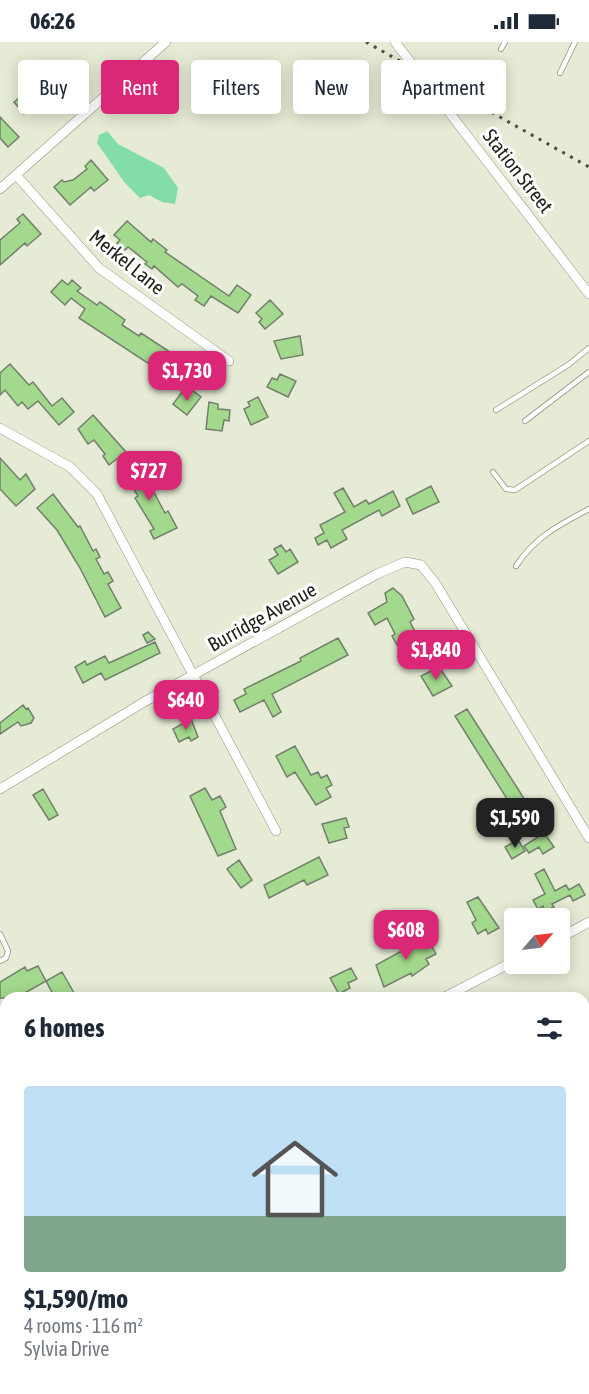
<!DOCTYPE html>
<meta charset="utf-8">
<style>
body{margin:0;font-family:"Asap Condensed",sans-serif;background:#f2f2f3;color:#1f2937;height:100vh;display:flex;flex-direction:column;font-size:22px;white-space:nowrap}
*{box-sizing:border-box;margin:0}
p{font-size:20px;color:#747a83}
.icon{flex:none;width:33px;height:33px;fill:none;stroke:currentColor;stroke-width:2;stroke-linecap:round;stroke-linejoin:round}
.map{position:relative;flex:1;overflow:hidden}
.drawer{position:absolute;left:0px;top:950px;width:590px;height:404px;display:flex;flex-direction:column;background:#fff;border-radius:18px 18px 0 0;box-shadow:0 3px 15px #0003}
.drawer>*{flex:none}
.guide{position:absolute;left:18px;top:18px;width:554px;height:54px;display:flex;gap:12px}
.needle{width:39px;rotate:62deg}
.tools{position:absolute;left:504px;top:866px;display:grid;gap:12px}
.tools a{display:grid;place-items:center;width:66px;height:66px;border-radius:6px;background:#fff;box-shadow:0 3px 15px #0003;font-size:30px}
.price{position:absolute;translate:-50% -51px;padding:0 14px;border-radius:12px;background:#db2777;color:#fff;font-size:20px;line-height:39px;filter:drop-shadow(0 2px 3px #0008)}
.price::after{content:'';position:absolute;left:50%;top:36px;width:18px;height:14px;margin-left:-9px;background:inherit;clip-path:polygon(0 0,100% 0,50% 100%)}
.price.selected{background:#222;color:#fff}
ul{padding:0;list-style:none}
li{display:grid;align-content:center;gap:12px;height:318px;padding:0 24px}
li span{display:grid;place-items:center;height:186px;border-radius:6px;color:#555}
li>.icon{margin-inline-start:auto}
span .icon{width:108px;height:108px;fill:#fffc;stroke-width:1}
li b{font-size:26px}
h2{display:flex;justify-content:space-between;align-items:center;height:72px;padding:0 24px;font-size:26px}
.tag{padding:0 21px;border-radius:6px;background:#fff;box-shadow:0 3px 15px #0003;font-size:21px;line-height:54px}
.tag.selected{background:#db2777;color:#fff}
.status{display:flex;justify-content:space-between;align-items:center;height:42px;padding:0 30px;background:#fff;direction:ltr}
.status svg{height:16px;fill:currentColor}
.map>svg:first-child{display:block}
</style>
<div class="status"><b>06:26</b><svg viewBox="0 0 49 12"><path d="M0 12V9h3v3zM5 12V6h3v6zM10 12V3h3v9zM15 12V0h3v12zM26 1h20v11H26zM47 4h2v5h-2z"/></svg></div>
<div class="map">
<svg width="589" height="1352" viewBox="0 0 589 1352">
<rect width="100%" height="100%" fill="#e6ebd5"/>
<!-- built -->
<path fill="#d9dfc2" d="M 0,1294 L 6,1295 L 6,1347 L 77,1347 L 80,1352 L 0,1352 Z"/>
<!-- water -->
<path fill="#82dda8" d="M 107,89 L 118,102 L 164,126 L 178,146 L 175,162 L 162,160 L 149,153 L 140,156 L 125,141 L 97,101 L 99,93 Z"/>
<!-- building -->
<path fill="#a3d98d" stroke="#727f6d" stroke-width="1.5" d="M 33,44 L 46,60 L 37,68 L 33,63 L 24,72 L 14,60 Z
M 0,75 L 19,95 L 8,105 L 0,96 Z
M 91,118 L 108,138 L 94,149 L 91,145 L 70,163 L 54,145 L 62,138 L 64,140 L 73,138 L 87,127 L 85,124 Z
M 23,172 L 41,192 L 27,204 L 25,201 L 0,223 L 0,198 L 20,181 L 17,177 Z
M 127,179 L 151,200 L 153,197 L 167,208 L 165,210 L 229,254 L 237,243 L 251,253 L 238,271 L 211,254 L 204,264 L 195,258 L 198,254 L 182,242 L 178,245 L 154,224 L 152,227 L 145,222 L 147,220 L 128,205 L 125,208 L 117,201 L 120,198 L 114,193 Z
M 62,238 L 68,243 L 72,238 L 81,246 L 77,249 L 97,263 L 100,260 L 125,278 L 122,283 L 139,294 L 141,291 L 176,314 L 173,318 L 182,324 L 170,341 L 154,330 L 157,327 L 79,276 L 85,267 L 71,256 L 65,263 L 51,250 Z
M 270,258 L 283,272 L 265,287 L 259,280 L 262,277 L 256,271 Z
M 300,294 L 303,313 L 281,317 L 274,299 Z
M 10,322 L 29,343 L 33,340 L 52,364 L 62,356 L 74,370 L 59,383 L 38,359 L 28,367 L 22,360 L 18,364 L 5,348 L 0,353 L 0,331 Z
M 280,332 L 296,339 L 288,355 L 267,345 L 272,336 L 277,338 Z
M 192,348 L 201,355 L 187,373 L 173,362 L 183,349 L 189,353 Z
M 258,355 L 268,375 L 251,383 L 244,367 L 250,364 L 248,360 Z
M 209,360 L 218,362 L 218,367 L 230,368 L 229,379 L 224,378 L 222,389 L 206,387 Z
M 93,373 L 126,410 L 109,423 L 103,414 L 105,412 L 94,398 L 88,402 L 78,387 Z
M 0,416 L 20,438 L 26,432 L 35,447 L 16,464 L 0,447 Z
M 138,421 L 165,471 L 168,469 L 177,486 L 154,497 L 150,489 L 154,487 L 135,456 L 138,454 L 129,439 L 125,442 L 119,433 Z
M 431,444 L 439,460 L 413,472 L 406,457 Z
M 343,446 L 354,465 L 366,458 L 369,462 L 393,449 L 400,464 L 382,474 L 379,468 L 342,488 L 347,497 L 331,506 L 327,498 L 318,503 L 315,496 L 324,491 L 320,483 L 345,470 L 334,451 Z
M 53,452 L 78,485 L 80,484 L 93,509 L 96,507 L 100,515 L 96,517 L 104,532 L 108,530 L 113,539 L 108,542 L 121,566 L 105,575 L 80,526 L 57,488 L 37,466 Z
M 281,503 L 286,510 L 290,507 L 298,520 L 278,532 L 269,518 L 278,513 L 274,507 Z
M 393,546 L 402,554 L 414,577 L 410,580 L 417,593 L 397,603 L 392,594 L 395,592 L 387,576 L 375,583 L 368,571 L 387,560 L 385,551 Z
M 148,590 L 155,597 L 147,601 L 143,593 Z
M 338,596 L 348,613 L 272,652 L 281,670 L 273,675 L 264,658 L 240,670 L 234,658 L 246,652 L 244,647 L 301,619 L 300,616 Z
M 155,600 L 160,611 L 105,638 L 101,631 L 83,641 L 75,625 L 85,619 L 87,623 L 105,614 L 109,621 Z
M 439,625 L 452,644 L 433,654 L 421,634 Z
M 23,663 L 26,667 L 28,666 L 34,676 L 31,681 L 21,684 L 18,680 L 0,692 L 0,681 Z
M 467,667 L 537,777 L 511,793 L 501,777 L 514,768 L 455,674 Z
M 191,677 L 198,695 L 191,699 L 189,695 L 179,700 L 173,687 Z
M 295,704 L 311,733 L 318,730 L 321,736 L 327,733 L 332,743 L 326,746 L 331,755 L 316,763 L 295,730 L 287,735 L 276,714 Z
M 205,746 L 212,758 L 220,754 L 226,765 L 220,769 L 236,807 L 218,814 L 190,754 Z
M 43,747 L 58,773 L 49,778 L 33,753 Z
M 346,776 L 349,785 L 344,786 L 347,796 L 329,801 L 322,782 Z
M 544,791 L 554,805 L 543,812 L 539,805 L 529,811 L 524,804 Z
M 518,798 L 525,809 L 512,817 L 505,805 Z
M 319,815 L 328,833 L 307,843 L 304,838 L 269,856 L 264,843 Z
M 239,818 L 252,838 L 241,846 L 227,827 Z
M 544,827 L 555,849 L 566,843 L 569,848 L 579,842 L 585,853 L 573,859 L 570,853 L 552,862 L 554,865 L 545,869 L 543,864 L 538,867 L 533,858 L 545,852 L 535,832 Z
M 478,855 L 499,886 L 488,892 L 486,887 L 478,892 L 472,881 L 476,878 L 467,860 Z
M 424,890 L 436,912 L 426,917 L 429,922 L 412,934 L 411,931 L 384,945 L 376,923 L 420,899 L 417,894 Z
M 38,924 L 46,939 L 16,956 L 0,956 L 0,940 L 25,925 L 27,929 Z
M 351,926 L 357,937 L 348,941 L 350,946 L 339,952 L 330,936 Z
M 62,930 L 77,956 L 55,956 L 46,939 Z"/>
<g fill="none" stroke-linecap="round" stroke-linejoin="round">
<!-- service casing -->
<g stroke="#909480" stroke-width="6">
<path id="service" d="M 501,7 L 505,0
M 560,31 L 575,0
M 496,368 L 568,323 L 589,306
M 525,379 L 589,330
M 493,430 L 506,447 L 515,448 L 589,399
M 516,524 C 535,495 559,483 589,467
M 0,892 L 8,909 L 6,916 L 0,919"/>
</g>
<!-- minor casing -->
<g stroke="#909480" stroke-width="10">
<path id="minor" d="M 395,0 L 589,252
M 16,133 L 99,226 L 229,319
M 0,147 L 166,0
M 0,386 L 70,425 L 97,452 L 276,789
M 0,747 L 144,660 L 377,532 L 405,520 L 421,523 L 436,542 L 589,796
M 560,896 L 589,880
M 443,956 L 514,919
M 0,994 L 6,991
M 0,1189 L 6,1186
M 200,1347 L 203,1352"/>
</g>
<!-- service -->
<use href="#service" stroke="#fff" stroke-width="4.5"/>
<!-- minor -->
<use href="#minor" stroke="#fff" stroke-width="9"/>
<!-- rail -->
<path stroke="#4b4e43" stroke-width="3" stroke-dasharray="3 6" stroke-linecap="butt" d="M 366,0 L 589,125"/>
</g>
<g text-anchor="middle" stroke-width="6" stroke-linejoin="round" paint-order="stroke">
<!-- street labels -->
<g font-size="20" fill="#1f2119" stroke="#fff">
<text transform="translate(518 129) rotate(52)" y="7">Station Street</text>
<text transform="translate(127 220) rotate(39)" y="7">Merkel Lane</text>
<text transform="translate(262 575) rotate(-29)" y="7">Burridge Avenue</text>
</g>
</g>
</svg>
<div class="tools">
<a><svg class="needle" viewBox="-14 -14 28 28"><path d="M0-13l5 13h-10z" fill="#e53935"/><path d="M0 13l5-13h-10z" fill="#747a83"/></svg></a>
</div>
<b class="price" style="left:187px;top:360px">$1,730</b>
<b class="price" style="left:149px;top:460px">$727</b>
<b class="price" style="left:436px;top:639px">$1,840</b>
<b class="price" style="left:186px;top:689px">$640</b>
<b class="price selected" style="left:515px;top:807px">$1,590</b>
<b class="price" style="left:406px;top:919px">$608</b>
<div class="guide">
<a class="tag">Buy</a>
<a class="tag selected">Rent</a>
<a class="tag">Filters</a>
<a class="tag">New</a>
<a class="tag">Apartment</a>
</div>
<section class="drawer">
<h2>6 homes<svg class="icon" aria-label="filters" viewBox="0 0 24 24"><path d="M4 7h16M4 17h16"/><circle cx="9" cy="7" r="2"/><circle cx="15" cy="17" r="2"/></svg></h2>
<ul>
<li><span style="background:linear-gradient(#bfe0f5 70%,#7fa58c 0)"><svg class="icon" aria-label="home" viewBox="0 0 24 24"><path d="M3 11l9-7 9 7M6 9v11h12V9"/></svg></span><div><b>$1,590/mo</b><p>4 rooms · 116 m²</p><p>Sylvia Drive</p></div></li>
</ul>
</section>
</div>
